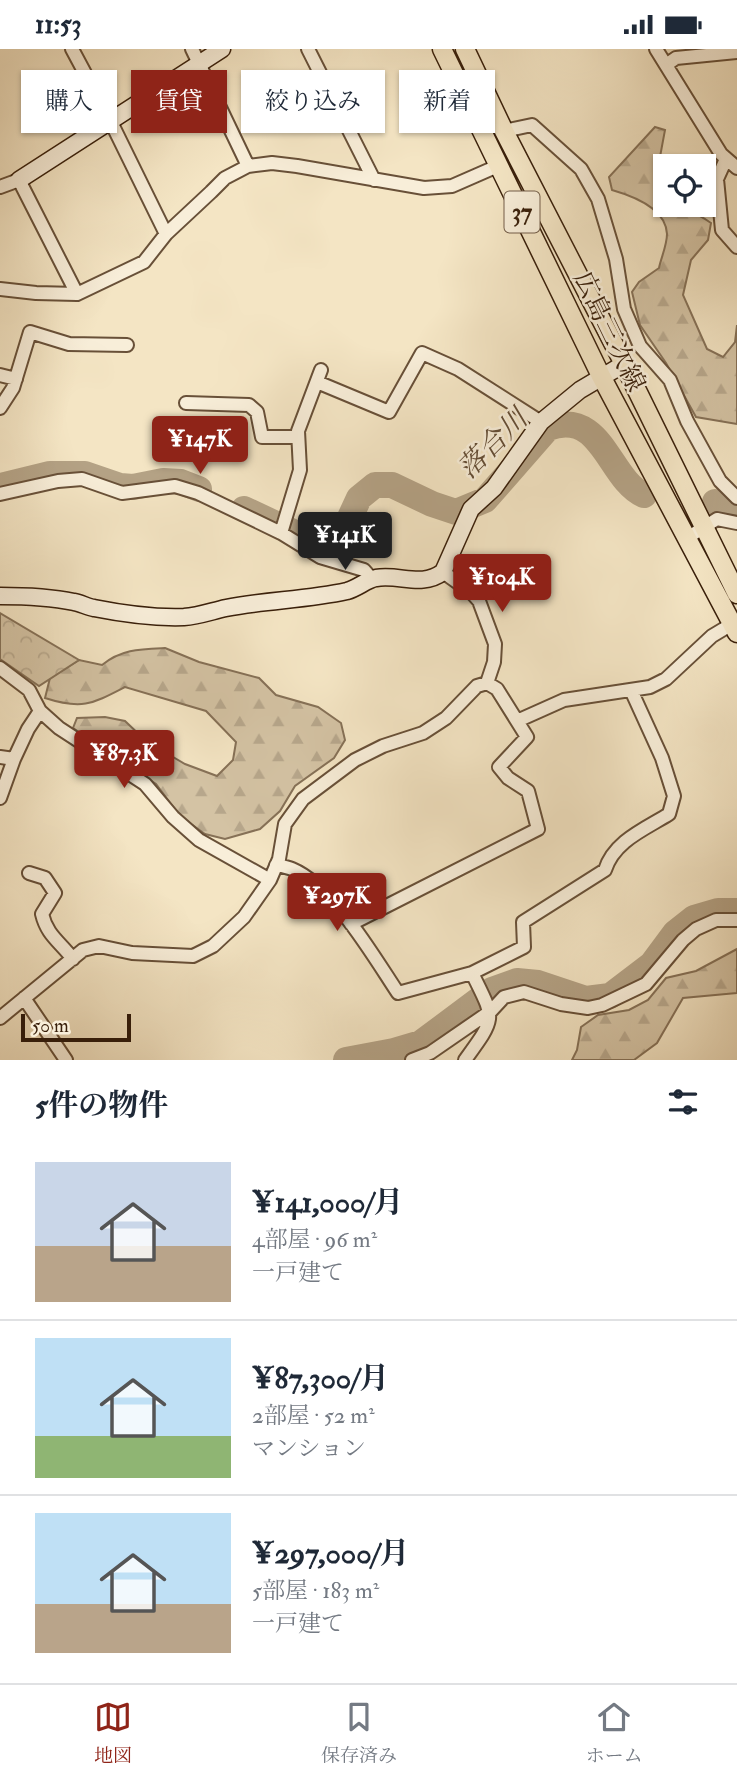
<!DOCTYPE html>
<html lang="ja">
<meta charset="utf-8">
<style>
body{margin:0;font-family:"IM FELL Double Pica","Noto Serif JP",serif;background:#f6f6f7;color:#1f2937;height:100vh;display:flex;flex-direction:column;font-size:26px;white-space:nowrap}
*{box-sizing:border-box;margin:0}
p{font-size:23px;color:#747a83}
.icon{flex:none;width:38px;height:38px;fill:none;stroke:currentColor;stroke-width:2;stroke-linecap:round;stroke-linejoin:round}
.map{position:relative;height:1011px;overflow:hidden}
.panel{display:flex;flex-direction:column;background:#fff;flex:1}
.panel>*{flex:none}
.top-card{position:absolute;left:21px;top:21px;width:696px;height:63px;display:flex;gap:14px}
.controls{position:absolute;left:653px;top:105px;display:grid;gap:14px}
.controls a{display:grid;place-items:center;width:63px;height:63px;border-radius:0px;background:#fff;box-shadow:0 2px 5px #0004;font-size:35px}
.scale{position:absolute;left:21px;bottom:18px;width:110px;box-sizing:border-box;padding-left:7px;border:4px solid #391f0a;border-top:0;font-size:19px;line-height:24px;white-space:nowrap;color:#391f0a;-webkit-text-stroke:5px #f8eed9;paint-order:stroke}
.price{position:absolute;translate:-50% -60px;padding:0 16px;border-radius:7px;background:#8f2418;color:#fff;font-size:23px;line-height:46px;filter:drop-shadow(0 2px 4px #0008)}
.price::after{content:'';position:absolute;left:50%;top:42px;width:21px;height:16px;margin-left:-10px;background:inherit;clip-path:polygon(0 0,100% 0,50% 100%)}
.price.on{background:#222;color:#fff}
ul{padding:0;list-style:none}
li{display:flex;align-items:center;gap:21px;height:175px;padding:0 35px}
li+li{border-top:2px solid #e0e1e3}
li span{display:grid;place-items:center;flex:none;width:196px;height:140px;border-radius:0px;color:#555}
li>.icon{margin-inline-start:auto}
span .icon{width:84px;height:84px;fill:#fffc;stroke-width:1}
li b{font-size:30px}
h2{display:flex;justify-content:space-between;align-items:center;height:84px;padding:0 35px;font-size:30px}
.chip{padding:0 24px;border-radius:0px;background:#fff;box-shadow:0 2px 5px #0004;font-size:24px;line-height:63px}
.chip.on{background:#8f2418;color:#fff}
.status{display:flex;justify-content:space-between;align-items:center;height:49px;padding:0 35px;background:#fff;direction:ltr}
.status svg{height:19px;fill:currentColor}
.tab-bar{display:flex;justify-content:space-around;align-items:center;height:98px;border-top:2px solid #e0e1e3;background:#fff;font-size:19px;color:#747a83}
.tab-bar a{display:grid;justify-items:center;gap:4px}
.tab-bar .on{color:#8f2418}
.map>svg:first-child{display:block}
</style>
<div class="status"><b>11:53</b><svg viewBox="0 0 49 12"><path d="M0 12V9h3v3zM5 12V6h3v6zM10 12V3h3v9zM15 12V0h3v12zM26 1h20v11H26zM47 4h2v5h-2z"/></svg></div>
<div class="map">
<svg width="737" height="1011" viewBox="0 0 737 1011">
<defs>
<pattern id="forest-firs" width="22" height="20" patternUnits="userSpaceOnUse" patternTransform="scale(1.75)"><rect width="22" height="20" fill="#d4c3a4"/><path d="M5 1l3.5 6h-7zM16 11l3.5 6h-7z" fill="#b7a78c"/></pattern>
<pattern id="park-crowns" width="20" height="18" patternUnits="userSpaceOnUse" patternTransform="scale(1.75)"><rect width="20" height="18" fill="#d4c3a4"/><path d="M2 6a3 3 0 1 1 6 0M12 15a3 3 0 1 1 6 0" fill="none" stroke="#b7a78c"/></pattern>
</defs>
<rect width="100%" height="100%" fill="#f4e5c4"/>
<filter id="stains"><feTurbulence type="fractalNoise" baseFrequency=".00286" numOctaves="4"/><feColorMatrix values="0 0 0 0 .2 0 0 0 0 .09 0 0 0 0 .02 0 0 0 .5 -.17"/></filter>
<radialGradient id="worn" r=".72"><stop offset=".6" stop-color="#630" stop-opacity="0"/><stop offset="1" stop-color="#630" stop-opacity=".3"/></radialGradient>
<!-- forest -->
<path fill="url(#forest-firs)" stroke="#867157" stroke-width="2" d="M 655,78 L 665,81 L 657,124 L 662,152 L 665,156 C 681,156 698,165 711,174 L 708,191 L 691,211 L 683,246 L 707,300 L 723,308 L 735,293 L 737,276 L 737,375 L 696,368 L 666,314 L 640,276 L 632,243 L 639,233 L 659,219 C 661,209 667,196 667,185 C 666,159 633,147 612,141 L 609,128 Z
M 165,599 L 199,613 L 259,629 L 276,646 L 318,658 L 341,674 L 345,691 L 334,709 L 295,737 L 280,762 L 260,780 L 225,790 L 205,785 L 180,767 L 156,735 L 73,679 L 77,669 L 105,668 L 125,672 L 146,692 L 185,715 L 217,727 L 233,711 L 236,693 L 206,662 L 125,638 C 92,655 82,661 45,649 L 50,629 L 79,611 L 102,616 C 121,600 141,600 165,599 Z
M 737,900 L 737,944 L 683,949 L 657,994 L 634,1011 L 572,1011 L 577,1001 L 581,978 L 598,966 L 629,961 L 648,951 L 666,929 L 696,922 Z"/>
<!-- park -->
<path fill="url(#park-crowns)" stroke="#867157" stroke-width="2" d="M 0,564 L 79,611 L 39,637 L 0,610 Z"/>
<g fill="none" stroke-linecap="round" stroke-linejoin="round">
<!-- river -->
<path stroke="#b4a285" stroke-width="26" d="M 0,437 L 50,425 L 85,425 L 120,437 L 133,438 L 163,432 L 181,433 L 199,440
M 715,453 L 737,459
M 244,460 L 291,482 L 323,503 L 334,503 L 359,449 L 375,436 L 392,436 L 432,455 L 456,463 L 485,451 L 548,379 C 603,359 608,430 644,446
M 346,1011 L 394,1002 L 421,994 L 492,941 L 517,932 L 538,934 L 586,950 L 610,947 L 652,915 L 675,884 L 694,869 L 718,862 L 737,862"/>
<!-- street casing -->
<g stroke="#685038" stroke-width="16">
<path id="street" d="M 72,0 L 110,71 L 166,185
M 192,0 L 248,117
M 308,0 L 374,131
M 656,0 L 721,105 L 737,119
M 666,16 L 676,9 L 737,3
M 504,82 L 532,76 L 581,120 L 598,150 L 616,210 L 624,260 L 640,297 L 670,331 L 687,372 L 720,432 L 737,449
M 726,110 L 717,130 L 722,181 L 737,198
M 0,138 L 19,131 L 77,245
M 0,240 L 36,244 L 77,245 L 144,213 L 166,185 L 211,143 L 225,129 L 248,117 L 272,114 L 297,117 L 424,139 L 452,137 L 500,116
M 0,326 L 16,330
M 317,333 L 389,363 L 422,304 L 458,320 L 541,373
M 186,354 L 249,356 L 257,363 L 262,388 L 298,388
M 0,359 L 13,339 L 30,283 L 69,295 L 127,296
M 0,445 L 58,432 L 82,430 L 122,444 L 175,437 L 198,444 L 281,484 L 320,508 L 364,521 L 372,530
M 281,484 L 300,421 L 298,382 L 321,321
M 687,489 L 717,470 L 737,474
M 443,523 L 471,543 L 479,552 L 495,595 L 494,613 L 487,634
M 0,619 L 29,641 L 40,662 L 59,679 L 145,735 L 173,768 L 199,791 L 270,831
M 517,672 L 564,651 L 650,638 L 666,630 L 712,587 L 732,575
M 0,708 L 14,710
M 0,749 L 14,710 L 28,680 L 40,662
M 276,816 C 281,817 287,818 292,820 C 333,837 374,908 398,944 L 472,924 L 524,898 L 523,873 L 605,821 C 614,792 645,780 669,765 L 674,747 L 662,709 L 631,641
M 29,824 L 45,829 L 55,844 L 42,865 C 47,886 59,892 73,910
M 24,949 L 66,1011
M 0,969 L 83,901 L 99,897 L 132,904 L 193,907 L 213,897 L 244,868 L 270,831 L 279,810 L 285,775 L 303,750 L 355,711 L 383,697 L 423,684 L 446,669 L 477,637 L 487,634 L 497,640 L 527,688 L 499,718 L 508,729 L 528,742 L 538,780 L 351,875
M 412,1011 L 430,1004 L 491,962 L 504,948 L 524,943 L 561,955 L 588,959 L 602,956 L 646,935 L 683,891 L 696,880 L 716,871 L 737,871
M 465,1011 C 497,967 495,971 472,924"/>
</g>
<!-- secondary casing -->
<g stroke="#391f0a" stroke-width="19">
<path id="secondary" d="M 19,131 L 222,0
M 0,547 C 25,547 50,548 74,553 C 81,554 87,558 94,559 C 124,565 155,569 184,568 C 199,567 212,562 226,559 C 266,551 307,551 347,542 C 358,539 366,531 376,529 C 401,525 421,539 443,523 L 471,460 L 494,439 L 541,373 L 580,341 L 624,315"/>
</g>
<!-- primary casing -->
<g stroke="#391f0a" stroke-width="21">
<path id="primary" d="M 442,0 L 601,327 L 737,584
M 465,0 L 504,82 L 624,315 L 737,545"/>
</g>
<!-- street -->
<use href="#street" stroke="#f8eed9" stroke-width="12"/>
<!-- secondary -->
<use href="#secondary" stroke="#f8eed9" stroke-width="16"/>
<!-- primary -->
<use href="#primary" stroke="#f4e5c4" stroke-width="18"/>
</g>
<g text-anchor="middle" stroke-width="5" stroke-linejoin="round" paint-order="stroke">
<!-- shield labels -->
<rect fill="#f8eed9" stroke="#725d48" stroke-width="2" x="504.5" y="142.5" width="35" height="41" rx="5"/>
<g font-size="24" font-weight="bold" fill="#391f0a">
<text x="522" y="171">37</text>
</g>
<!-- street labels -->
<g font-size="26" fill="#391f0a" stroke="#f8eed9">
<text transform="translate(610 282) rotate(64)" y="9">広島三次線</text>
</g>
<!-- water labels -->
<g font-size="28" font-style="italic" fill="#644d35" stroke="#f8eed9">
<text transform="translate(492 394) rotate(-45)" y="10">落合川</text>
</g>
</g>
<rect width="100%" height="100%" filter="url(#stains)"/>
<rect width="100%" height="100%" fill="url(#worn)"/>
</svg>
<div class="controls">
<a><svg class="icon" aria-label="locate" viewBox="0 0 24 24"><circle cx="12" cy="12" r="6"/><path d="M12 2v4M12 18v4M2 12h4M18 12h4"/></svg></a>
</div>
<div class="scale">50 m</div>
<b class="price" style="left:200px;top:427px">¥147K</b>
<b class="price on" style="left:345px;top:523px">¥141K</b>
<b class="price" style="left:502px;top:565px">¥104K</b>
<b class="price" style="left:124px;top:741px">¥87.3K</b>
<b class="price" style="left:337px;top:884px">¥297K</b>
<div class="top-card">
<a class="chip">購入</a>
<a class="chip on">賃貸</a>
<a class="chip">絞り込み</a>
<a class="chip">新着</a>
</div>
</div>
<section class="panel">
<h2>5件の物件<svg class="icon" aria-label="filters" viewBox="0 0 24 24"><path d="M4 7h16M4 17h16"/><circle cx="9" cy="7" r="2"/><circle cx="15" cy="17" r="2"/></svg></h2>
<ul>
<li><span style="background:linear-gradient(#c9d6e8 60%,#b9a48a 0)"><svg class="icon" aria-label="home" viewBox="0 0 24 24"><path d="M3 11l9-7 9 7M6 9v11h12V9"/></svg></span><div><b>¥141,000/月</b><p>4部屋 · 96 m²</p><p>一戸建て</p></div></li>
<li><span style="background:linear-gradient(#bfe0f5 70%,#8fb573 0)"><svg class="icon" aria-label="home" viewBox="0 0 24 24"><path d="M3 11l9-7 9 7M6 9v11h12V9"/></svg></span><div><b>¥87,300/月</b><p>2部屋 · 52 m²</p><p>マンション</p></div></li>
<li><span style="background:linear-gradient(#bfe0f5 65%,#b9a48a 0)"><svg class="icon" aria-label="home" viewBox="0 0 24 24"><path d="M3 11l9-7 9 7M6 9v11h12V9"/></svg></span><div><b>¥297,000/月</b><p>5部屋 · 183 m²</p><p>一戸建て</p></div></li>
</ul>
</section>
<nav class="tab-bar">
<a class="on"><svg class="icon" aria-label="map" viewBox="0 0 24 24"><path d="M3 6l6-2 6 2 6-2v14l-6 2-6-2-6 2zM9 4v14M15 6v14"/></svg>地図</a>
<a><svg class="icon" aria-label="saved" viewBox="0 0 24 24"><path d="M7 4h10v16l-5-4-5 4z"/></svg>保存済み</a>
<a><svg class="icon" aria-label="home" viewBox="0 0 24 24"><path d="M3 11l9-7 9 7M6 9v11h12V9"/></svg>ホーム</a>
</nav>
